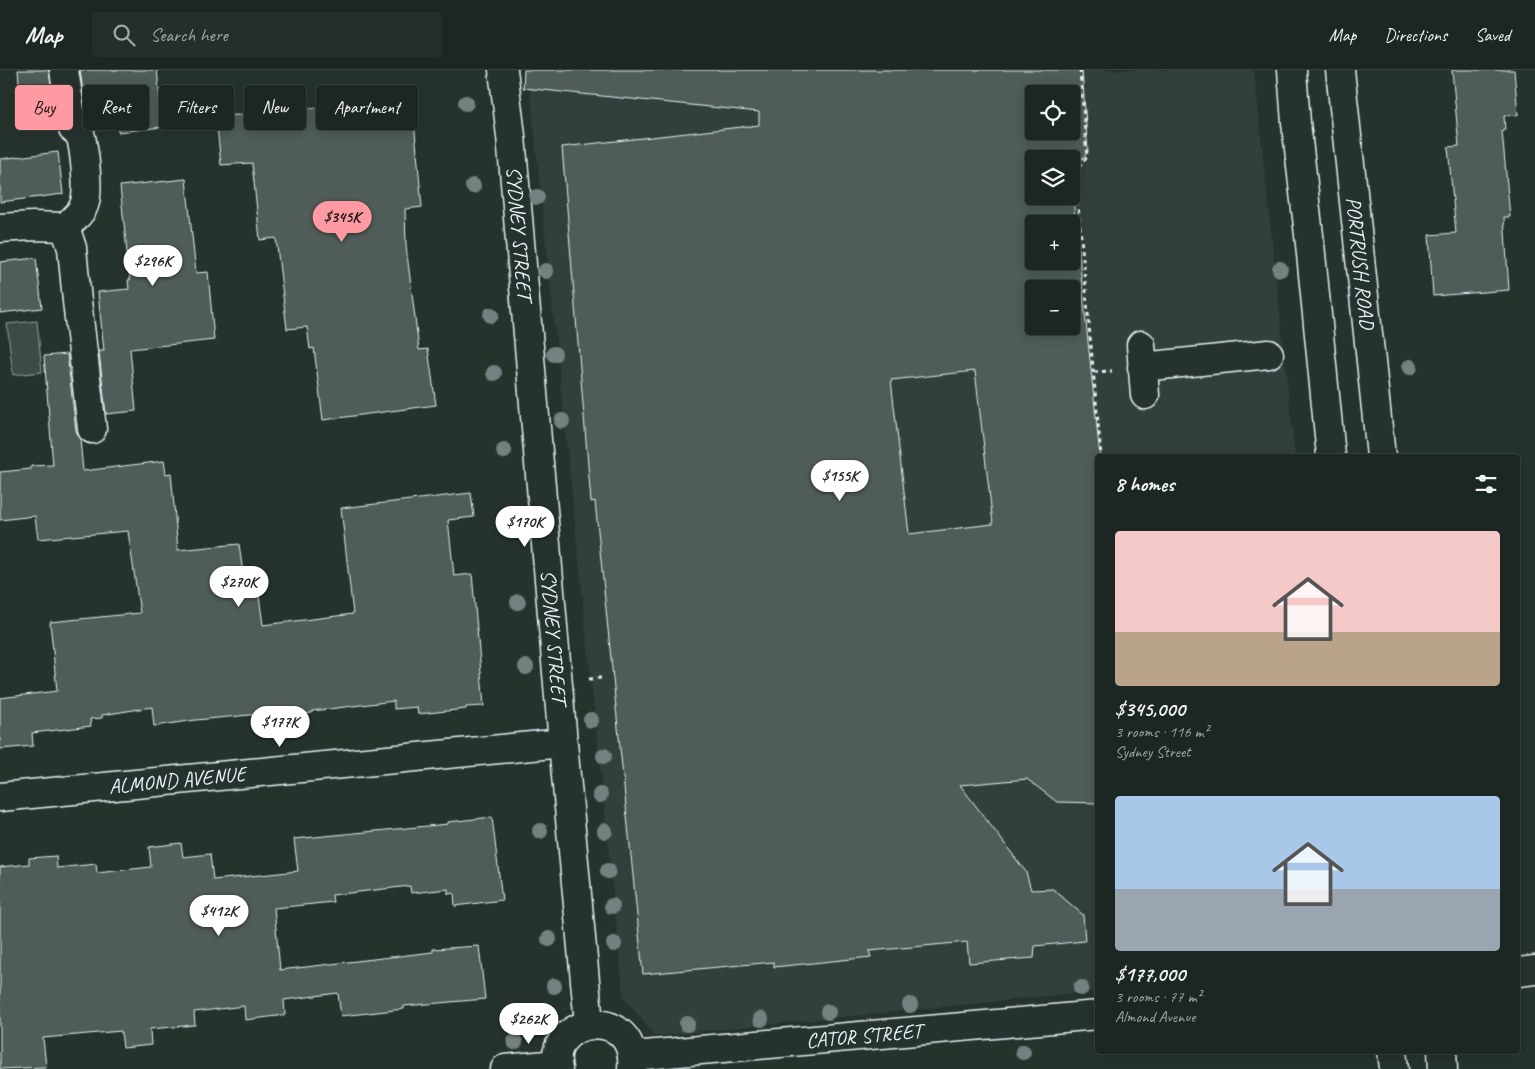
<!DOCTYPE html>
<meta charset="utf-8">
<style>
body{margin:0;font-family:Caveat,sans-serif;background:#252e2a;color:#f1f3f6;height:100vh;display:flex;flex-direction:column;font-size:19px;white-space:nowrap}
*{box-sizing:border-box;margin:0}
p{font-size:16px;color:#a0a5a5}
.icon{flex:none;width:28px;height:28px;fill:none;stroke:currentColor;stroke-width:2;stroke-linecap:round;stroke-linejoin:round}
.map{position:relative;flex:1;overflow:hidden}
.details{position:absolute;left:1095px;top:384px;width:425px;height:600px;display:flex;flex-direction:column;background:#1c2622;border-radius:5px;box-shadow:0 2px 12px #0003,0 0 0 1px #3a4340}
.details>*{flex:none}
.top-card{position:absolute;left:15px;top:15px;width:475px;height:45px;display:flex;gap:10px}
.buttons{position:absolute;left:1025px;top:15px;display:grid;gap:10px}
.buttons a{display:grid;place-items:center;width:55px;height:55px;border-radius:5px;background:#1c2622;box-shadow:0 2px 12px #0003,0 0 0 1px #3a4340;font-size:25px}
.price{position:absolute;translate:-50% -42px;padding:0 11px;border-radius:18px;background:#fff;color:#222;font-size:16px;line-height:32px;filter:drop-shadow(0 1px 2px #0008)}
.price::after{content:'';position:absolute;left:50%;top:30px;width:15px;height:11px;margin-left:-8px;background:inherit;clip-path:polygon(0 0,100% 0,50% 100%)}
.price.selected{background:#ff9aa2;color:#111}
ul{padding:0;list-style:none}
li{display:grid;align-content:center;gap:10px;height:265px;padding:0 20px}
li span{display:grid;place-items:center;height:155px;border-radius:5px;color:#555}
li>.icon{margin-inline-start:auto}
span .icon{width:90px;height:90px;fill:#fffc;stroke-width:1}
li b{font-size:21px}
h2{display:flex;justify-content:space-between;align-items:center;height:60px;padding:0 20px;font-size:21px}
.chip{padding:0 18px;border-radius:5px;background:#1c2622;box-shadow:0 2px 12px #0003,0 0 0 1px #3a4340;font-size:18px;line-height:45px}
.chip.selected{background:#ff9aa2;color:#111}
header{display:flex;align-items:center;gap:30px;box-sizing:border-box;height:70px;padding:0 25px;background:#1c2622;border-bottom:1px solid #3a4340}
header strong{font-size:24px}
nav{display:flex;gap:28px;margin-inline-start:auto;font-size:18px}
.search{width:350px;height:45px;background:#252e2a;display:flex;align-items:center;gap:12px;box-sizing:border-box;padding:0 18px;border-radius:5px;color:#a0a5a5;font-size:19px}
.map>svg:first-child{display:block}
</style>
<header>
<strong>Map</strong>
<div class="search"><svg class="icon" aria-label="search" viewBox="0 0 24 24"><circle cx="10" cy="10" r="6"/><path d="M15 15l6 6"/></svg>Search here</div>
<nav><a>Map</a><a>Directions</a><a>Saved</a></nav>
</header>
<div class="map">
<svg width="1535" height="999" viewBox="0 0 1535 999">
<rect width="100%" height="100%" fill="#26332d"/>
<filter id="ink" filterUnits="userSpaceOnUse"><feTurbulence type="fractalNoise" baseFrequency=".02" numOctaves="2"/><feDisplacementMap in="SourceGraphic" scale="10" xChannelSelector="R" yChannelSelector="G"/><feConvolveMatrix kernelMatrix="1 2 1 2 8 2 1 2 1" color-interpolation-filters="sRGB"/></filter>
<g filter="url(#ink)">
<!-- built -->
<path fill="#333f3a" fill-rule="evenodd" d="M 528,0 L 1254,0 L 1295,386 L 1098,386 L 1097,921 L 655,966 L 624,928 ZM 1034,24 L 1071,24 L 1071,61 L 1034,61 ZM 1034,89 L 1071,89 L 1071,126 L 1034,126 ZM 1034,154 L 1071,154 L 1071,191 L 1034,191 ZM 1034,219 L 1071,219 L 1071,256 L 1034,256 Z"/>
<!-- green -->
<path fill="#3e4b47" stroke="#939ea0" d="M 37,251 L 42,302 L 13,305 L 7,254 Z"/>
<!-- building -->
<path fill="#505c59" stroke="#e8f1f8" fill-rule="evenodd" d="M 18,0 L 49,0 L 52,24 L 20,27 Z
M 80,0 L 157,0 L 163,57 L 118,62 L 117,50 L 91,53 L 87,49 Z
M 524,0 L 1082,0 L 1088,82 L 1071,102 L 1071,89 L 1034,89 L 1034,126 L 1071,126 L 1071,109 L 1100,386 L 1098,386 L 1098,733 L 1057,732 L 1027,709 L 960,715 L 1026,802 L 1031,820 L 1053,819 L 1083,845 L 1085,871 L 1035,876 L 1034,888 L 969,893 L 967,872 L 869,881 L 871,887 L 774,897 L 774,892 L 643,904 L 595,431 L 591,432 L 562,77 L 759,55 L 759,42 L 523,18 ZM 1034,24 L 1071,24 L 1071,61 L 1034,61 ZM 1034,154 L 1071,154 L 1071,191 L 1034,191 ZM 1034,219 L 1071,219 L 1071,256 L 1034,256 ZM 975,301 L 993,454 L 909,464 L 891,310 Z
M 1452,0 L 1514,0 L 1518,45 L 1504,46 L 1505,60 L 1502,61 L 1510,147 L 1504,147 L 1509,220 L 1433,226 L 1429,165 L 1456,163 L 1448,77 L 1459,76 Z
M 412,29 L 422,137 L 405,139 L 406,176 L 419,280 L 428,279 L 436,335 L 323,350 L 314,278 L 310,279 L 307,257 L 287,259 L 276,168 L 260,170 L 252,93 L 221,95 L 216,47 Z
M 58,82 L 63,124 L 0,132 L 0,89 Z
M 186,109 L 196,203 L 208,202 L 214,270 L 130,279 L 136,341 L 106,344 L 99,281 L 104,281 L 98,222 L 129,219 L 128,210 L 130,210 L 120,116 Z
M 36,188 L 42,238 L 0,243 L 0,192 Z
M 67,284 L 76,361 L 80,369 L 83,401 L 164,391 L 166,404 L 171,403 L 178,480 L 239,474 L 246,526 L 259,526 L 263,555 L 353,544 L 341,438 L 471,423 L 474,447 L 448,450 L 454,506 L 472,504 L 484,636 L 466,637 L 466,639 L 418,644 L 417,637 L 394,639 L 394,631 L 312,641 L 312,643 L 282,646 L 282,642 L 196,650 L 154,656 L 152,637 L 102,645 L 102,648 L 90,649 L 91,656 L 32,663 L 33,676 L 0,679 L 0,628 L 57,621 L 50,552 L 140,543 L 128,461 L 38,469 L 35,446 L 0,450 L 0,402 L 31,399 L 31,396 L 53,395 L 44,286 Z
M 492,747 L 502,830 L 455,836 L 454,823 L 448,824 L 448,819 L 411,823 L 410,816 L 332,825 L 333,832 L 274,838 L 280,900 L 433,882 L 433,879 L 479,876 L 485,929 L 404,936 L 404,939 L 341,946 L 338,923 L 284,930 L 285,945 L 245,950 L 244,936 L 194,942 L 195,955 L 150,959 L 151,975 L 123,978 L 121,961 L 43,968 L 46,997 L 0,999 L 0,797 L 29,794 L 29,788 L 56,786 L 57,798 L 96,794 L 97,803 L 151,797 L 149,777 L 181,773 L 183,787 L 210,784 L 213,810 L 298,801 L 294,769 L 448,754 L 448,752 Z"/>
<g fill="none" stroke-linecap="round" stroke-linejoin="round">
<!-- minor casing -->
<g stroke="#e8f1f8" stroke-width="31">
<g id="minor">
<path d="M 64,0 L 73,59 L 80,63 C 84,78 89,117 85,132 C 83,142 73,150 65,157"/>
<path id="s1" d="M 503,0 L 511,66 L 563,673 L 589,954"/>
<path d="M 0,158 L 32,156 L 65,157 L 72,178 L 77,231 L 92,359"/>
<path d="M 1141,275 L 1145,325"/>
<path d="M 1142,297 L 1269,284"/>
<path id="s2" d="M 0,727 L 563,673"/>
<path d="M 1518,902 L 1535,900"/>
<path id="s3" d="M 633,986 L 1098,945"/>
<path d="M 505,999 L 557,994"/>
<path d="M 558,999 C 545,947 638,933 632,999"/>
</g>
</g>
<!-- highway casing -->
<g stroke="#e8f1f8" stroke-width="31">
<g id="highway">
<path d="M 1292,0 L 1296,53 L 1310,174 L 1331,386"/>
<path id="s4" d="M 1340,0 L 1381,386"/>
<path d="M 1392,981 L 1394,999"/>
<path d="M 1442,981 L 1443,999"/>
</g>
</g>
<!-- path -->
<path stroke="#e8f1f8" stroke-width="3" stroke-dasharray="4 4" stroke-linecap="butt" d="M 1080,0 L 1087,87 L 1075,102 L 1101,386
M 1094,302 L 1112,301
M 589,609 L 601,608"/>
<!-- minor -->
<use href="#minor" stroke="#26332d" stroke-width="28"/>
<!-- highway -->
<use href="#highway" stroke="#26332d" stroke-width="28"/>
</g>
<!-- trees -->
<g fill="#758080">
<circle cx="466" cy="33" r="8"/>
<circle cx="473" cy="116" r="8"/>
<circle cx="537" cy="127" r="8"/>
<circle cx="1280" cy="199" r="8"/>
<circle cx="546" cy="201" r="8"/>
<circle cx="491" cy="245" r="8"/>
<circle cx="554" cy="284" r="8"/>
<circle cx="1410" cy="297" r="8"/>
<circle cx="494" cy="303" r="8"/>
<circle cx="562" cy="351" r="8"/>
<circle cx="504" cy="381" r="8"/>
<circle cx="510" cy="452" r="8"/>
<circle cx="518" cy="532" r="8"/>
<circle cx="526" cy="597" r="8"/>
<circle cx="591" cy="650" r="8"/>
<circle cx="604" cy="686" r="8"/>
<circle cx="600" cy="725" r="8"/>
<circle cx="540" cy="761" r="8"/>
<circle cx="605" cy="761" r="8"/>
<circle cx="608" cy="801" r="8"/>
<circle cx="612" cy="836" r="8"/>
<circle cx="549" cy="869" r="8"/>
<circle cx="614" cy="874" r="8"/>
<circle cx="554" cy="916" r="8"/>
<circle cx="1081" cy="918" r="8"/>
<circle cx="910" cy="935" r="8"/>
<circle cx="828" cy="942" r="8"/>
<circle cx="761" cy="949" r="8"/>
<circle cx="687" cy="954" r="8"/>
<circle cx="515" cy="972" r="8"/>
<circle cx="1023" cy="982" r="8"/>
</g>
</g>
<g text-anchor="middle" stroke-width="4.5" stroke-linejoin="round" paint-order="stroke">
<!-- street labels -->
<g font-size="21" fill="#e8f1f8" stroke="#26332d">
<text dy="7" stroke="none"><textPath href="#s1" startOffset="164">SYDNEY STREET</textPath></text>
<text dy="7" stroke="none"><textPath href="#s4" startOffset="194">PORTRUSH ROAD</textPath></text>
<text dy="7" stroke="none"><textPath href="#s1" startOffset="569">SYDNEY STREET</textPath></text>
<text dy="7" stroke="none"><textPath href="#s2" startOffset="178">ALMOND AVENUE</textPath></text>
<text dy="7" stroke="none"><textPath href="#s3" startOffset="232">CATOR STREET</textPath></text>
</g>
</g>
</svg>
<div class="buttons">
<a><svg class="icon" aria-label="locate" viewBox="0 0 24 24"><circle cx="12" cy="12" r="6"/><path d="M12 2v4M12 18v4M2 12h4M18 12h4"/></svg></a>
<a><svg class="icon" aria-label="layers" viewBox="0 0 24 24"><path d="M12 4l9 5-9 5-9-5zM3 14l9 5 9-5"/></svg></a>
<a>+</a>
<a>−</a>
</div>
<b class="price selected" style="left:342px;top:173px">$345K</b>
<b class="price" style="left:153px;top:217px">$296K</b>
<b class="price" style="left:840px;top:432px">$155K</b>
<b class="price" style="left:525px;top:478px">$170K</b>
<b class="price" style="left:239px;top:538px">$270K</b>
<b class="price" style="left:280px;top:678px">$177K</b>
<b class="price" style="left:219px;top:867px">$412K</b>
<b class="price" style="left:529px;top:975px">$262K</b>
<div class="top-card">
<a class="chip selected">Buy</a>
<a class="chip">Rent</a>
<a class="chip">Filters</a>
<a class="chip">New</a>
<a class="chip">Apartment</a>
</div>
<section class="details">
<h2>8 homes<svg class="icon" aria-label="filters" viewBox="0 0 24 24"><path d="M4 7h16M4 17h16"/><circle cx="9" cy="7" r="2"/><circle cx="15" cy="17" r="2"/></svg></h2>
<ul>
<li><span style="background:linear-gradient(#f6c9c9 65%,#b9a48a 0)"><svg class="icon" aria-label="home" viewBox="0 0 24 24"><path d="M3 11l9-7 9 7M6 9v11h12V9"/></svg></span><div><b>$345,000</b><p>3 rooms · 116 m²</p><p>Sydney Street</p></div></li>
<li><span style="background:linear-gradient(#a9c7e8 60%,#9aa5b1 0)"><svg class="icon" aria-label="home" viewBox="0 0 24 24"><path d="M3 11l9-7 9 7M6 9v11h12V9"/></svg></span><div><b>$177,000</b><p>3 rooms · 77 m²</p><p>Almond Avenue</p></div></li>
</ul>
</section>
</div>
